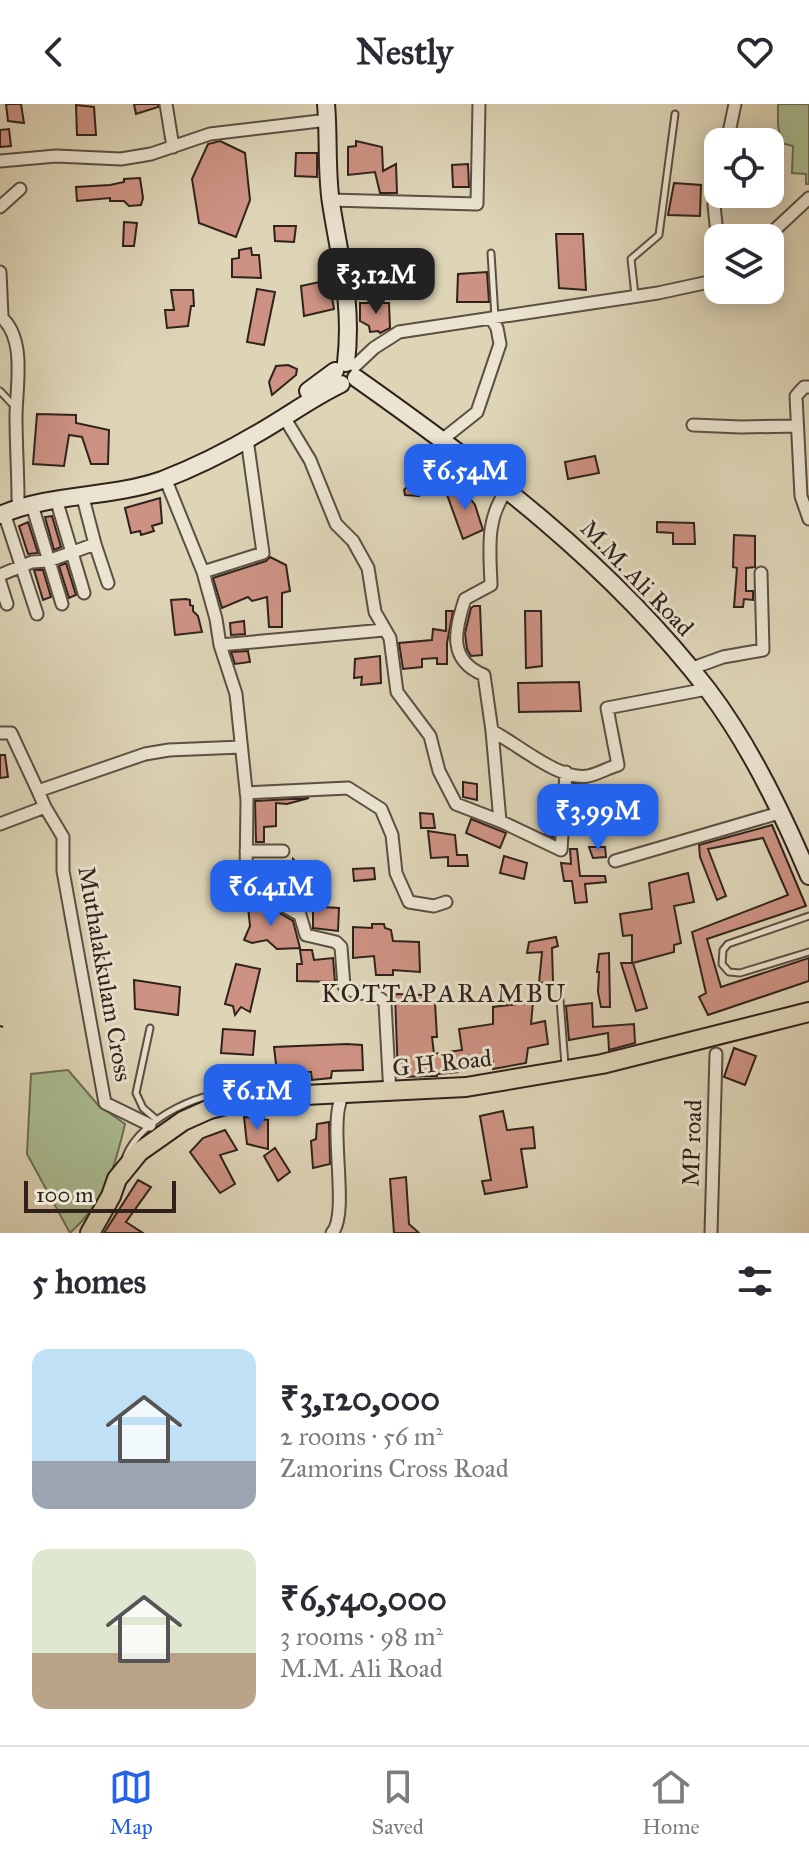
<!DOCTYPE html>
<meta charset="utf-8">
<style>
body{margin:0;font-family:"IM FELL Great Primer",serif;background:#f7f7f7;color:#2b2b33;height:100vh;display:flex;flex-direction:column;font-size:30px;white-space:nowrap}
*{box-sizing:border-box;margin:0}
p{font-size:26px;color:#7c7c81}
.icon{flex:none;width:44px;height:44px;fill:none;stroke:currentColor;stroke-width:2;stroke-linecap:round;stroke-linejoin:round}
.map{position:relative;height:1129px;overflow:hidden}
.side{display:flex;flex-direction:column;background:#fff;flex:1}
.side>*{flex:none}
.tools{position:absolute;left:704px;top:24px;display:grid;gap:16px}
.tools a{display:grid;place-items:center;width:80px;height:80px;border-radius:16px;background:#fff;box-shadow:0 4px 20px #0003;font-size:40px}
.scale{position:absolute;left:24px;bottom:20px;width:152px;box-sizing:border-box;padding-left:8px;border:4px solid #30221b;border-top:0;font-size:22px;line-height:28px;white-space:nowrap;color:#30221b;-webkit-text-stroke:6px #eae4d0;paint-order:stroke}
.price{position:absolute;translate:-50% -68px;padding:0 18px;border-radius:16px;background:#2563eb;color:#fff;font-size:26px;line-height:52px;filter:drop-shadow(0 2px 4px #0008)}
.price::after{content:'';position:absolute;left:50%;top:48px;width:24px;height:18px;margin-left:-12px;background:inherit;clip-path:polygon(0 0,100% 0,50% 100%)}
.price.current{background:#222;color:#fff}
ul{padding:0;list-style:none}
li{display:flex;align-items:center;gap:24px;height:200px;padding:0 32px}
li span{display:grid;place-items:center;flex:none;width:224px;height:160px;border-radius:16px;color:#555}
li>.icon{margin-inline-start:auto}
span .icon{width:96px;height:96px;fill:#fffc;stroke-width:1}
li b{font-size:34px}
h2{display:flex;justify-content:space-between;align-items:center;height:96px;padding:0 32px;font-size:34px}
header{display:flex;justify-content:space-between;align-items:center;height:104px;padding:0 32px;background:#fff;font-size:36px;font-weight:700}
.tabs{display:flex;justify-content:space-around;align-items:center;height:112px;border-top:2px solid #e1e1e2;background:#fff;font-size:22px;color:#7c7c81}
.tabs a{display:grid;justify-items:center;gap:4px}
.tabs .current{color:#2563eb}
.map>svg:first-child{display:block}
</style>
<header><svg class="icon" aria-label="back" viewBox="0 0 24 24"><path d="M15 5l-7 7 7 7"/></svg>Nestly<svg class="icon" aria-label="heart" viewBox="0 0 24 24"><path d="M12 20l-8-8c-3-5 5-10 8-4 3-6 11-1 8 4z"/></svg></header>
<div class="map">
<svg width="809" height="1129" viewBox="0 0 809 1129">
<rect width="100%" height="100%" fill="#ded5b7"/>
<filter id="stains"><feTurbulence type="fractalNoise" baseFrequency=".0025" numOctaves="4"/><feColorMatrix values="0 0 0 0 .2 0 0 0 0 .09 0 0 0 0 .02 0 0 0 .5 -.17"/></filter>
<radialGradient id="worn" r=".72"><stop offset=".6" stop-color="#630" stop-opacity="0"/><stop offset="1" stop-color="#630" stop-opacity=".3"/></radialGradient>
<!-- green -->
<path fill="#abbe93" stroke="#6e7057" stroke-width="2" d="M 778,0 L 809,0 L 809,80 L 806,80 L 806,70 L 792,69 L 793,42 L 781,39 L 778,21 Z
M 68,966 L 98,1001 L 125,1020 C 115,1063 105,1098 70,1129 L 27,1050 L 31,970 Z"/>
<!-- building -->
<path fill="#cd9283" stroke="#30221b" stroke-width="2" d="M 6,0 L 21,0 L 24,19 L 8,17 Z
M 134,0 L 158,0 L 158,3 L 136,10 Z
M 76,1 L 94,3 L 96,31 L 77,31 Z
M 9,25 L 11,42 L 0,43 L 0,26 Z
M 220,37 L 245,49 L 250,96 L 236,133 L 199,119 L 192,75 L 208,40 Z
M 356,37 L 382,43 L 383,67 L 396,60 L 397,89 L 380,89 L 375,68 L 348,71 L 348,43 L 356,42 Z
M 296,49 L 317,49 L 317,73 L 295,72 Z
M 468,60 L 469,83 L 453,83 L 452,61 Z
M 140,74 L 143,94 L 141,101 L 129,102 L 124,97 L 110,97 L 110,94 L 77,97 L 76,83 L 110,81 L 124,78 L 124,75 Z
M 674,79 L 701,81 L 700,112 L 668,111 Z
M 124,118 L 137,119 L 134,142 L 123,142 Z
M 274,122 L 296,122 L 294,138 L 275,137 Z
M 556,130 L 583,130 L 586,186 L 559,184 Z
M 251,144 L 252,151 L 259,151 L 261,174 L 232,173 L 232,155 L 239,154 L 239,146 Z
M 487,168 L 489,198 L 457,198 L 458,170 Z
M 329,176 L 334,205 L 304,212 L 301,182 Z
M 257,185 L 275,188 L 264,241 L 247,238 Z
M 171,186 L 193,186 L 194,202 L 191,202 L 188,222 L 167,224 L 165,206 L 174,206 Z
M 360,199 L 389,199 L 390,224 L 380,229 L 378,227 L 370,228 L 369,222 L 360,217 Z
M 288,261 L 297,265 L 296,271 L 272,291 L 269,278 L 276,262 Z
M 37,310 L 76,311 L 76,319 L 109,326 L 108,360 L 91,360 L 82,333 L 69,331 L 64,362 L 33,360 Z
M 595,352 L 599,369 L 568,375 L 565,358 Z
M 428,375 L 428,387 L 419,392 L 405,391 L 404,386 L 412,377 Z
M 460,381 L 475,401 L 483,426 L 463,435 L 446,388 Z
M 160,394 L 162,419 L 152,422 L 154,427 L 141,431 L 140,427 L 131,429 L 125,404 Z
M 52,412 L 61,443 L 54,446 L 45,413 Z
M 28,418 L 38,449 L 28,450 L 19,422 Z
M 657,418 L 694,419 L 695,440 L 673,440 L 673,429 L 657,428 Z
M 734,431 L 755,432 L 755,463 L 746,464 L 746,487 L 753,487 L 753,496 L 744,495 L 743,503 L 734,503 L 737,464 L 733,463 Z
M 270,453 L 286,461 L 290,487 L 282,489 L 282,523 L 269,523 L 267,493 L 252,497 L 248,493 L 222,504 L 213,474 L 266,457 Z
M 66,459 L 76,491 L 69,494 L 59,462 Z
M 34,466 L 43,466 L 51,493 L 43,496 Z
M 186,495 L 190,496 L 190,501 L 193,502 L 193,507 L 198,512 L 202,528 L 175,531 L 171,496 Z
M 474,502 L 480,502 L 482,551 L 471,552 L 467,545 L 465,529 L 471,504 Z
M 446,507 L 453,507 L 447,539 L 447,560 L 437,560 L 437,554 L 422,555 L 422,563 L 403,565 L 399,539 L 432,536 L 433,525 L 446,527 Z
M 525,507 L 541,507 L 542,562 L 526,564 Z
M 244,517 L 245,530 L 231,531 L 230,519 Z
M 248,547 L 250,558 L 235,560 L 231,548 Z
M 380,552 L 381,579 L 361,581 L 362,573 L 354,574 L 355,555 Z
M 579,578 L 581,607 L 519,608 L 518,579 Z
M 0,651 L 5,651 L 8,673 L 0,674 Z
M 463,678 L 477,680 L 477,696 L 463,693 Z
M 574,680 L 585,680 L 586,685 L 600,684 L 604,715 L 583,716 L 584,701 L 575,701 Z
M 546,685 L 556,686 L 553,733 L 545,729 Z
M 644,692 L 644,710 L 637,712 L 636,707 L 627,708 L 623,695 Z
M 309,694 L 287,700 L 276,699 L 276,722 L 264,723 L 264,738 L 256,738 L 255,697 Z
M 420,709 L 433,710 L 435,724 L 421,724 Z
M 471,715 L 506,729 L 500,744 L 466,729 Z
M 772,721 L 806,802 L 707,835 L 721,883 L 809,854 L 809,877 L 708,911 L 699,893 L 706,889 L 692,828 L 788,791 L 763,734 L 708,745 L 726,792 L 717,796 L 700,753 L 699,741 Z
M 428,727 L 455,731 L 457,751 L 467,751 L 468,762 L 448,762 L 448,753 L 431,754 Z
M 589,743 L 605,743 L 606,753 L 593,754 Z
M 570,745 L 577,745 L 580,772 L 605,772 L 606,778 L 585,780 L 587,798 L 575,799 L 572,777 L 564,777 L 561,759 L 571,760 Z
M 504,752 L 527,759 L 524,775 L 500,769 Z
M 293,755 L 311,774 L 306,792 L 322,792 L 323,803 L 339,804 L 338,827 L 313,824 L 313,808 L 289,789 Z
M 374,764 L 375,775 L 354,777 L 353,765 Z
M 688,769 L 694,798 L 674,802 L 681,839 L 674,841 L 674,848 L 633,859 L 647,904 L 636,907 L 621,859 L 632,859 L 632,831 L 623,832 L 620,810 L 652,805 L 649,779 Z
M 253,798 L 267,802 L 267,807 L 276,807 L 293,817 L 300,844 L 277,845 L 267,836 L 252,839 L 244,836 L 250,822 L 248,803 Z
M 372,820 L 384,820 L 385,824 L 391,826 L 393,837 L 419,838 L 420,868 L 393,866 L 393,871 L 376,871 L 374,852 L 353,854 L 353,823 L 372,824 Z
M 556,833 L 558,842 L 552,844 L 553,878 L 539,879 L 542,848 L 527,849 L 529,838 Z
M 300,846 L 312,846 L 314,856 L 333,854 L 335,878 L 297,877 L 297,860 L 302,860 Z
M 609,849 L 610,903 L 601,903 L 598,888 L 599,868 L 597,868 L 599,850 Z
M 236,860 L 260,865 L 250,908 L 241,903 L 235,911 L 233,902 L 225,900 Z
M 134,876 L 180,883 L 178,911 L 135,905 Z
M 395,890 L 424,891 L 435,899 L 437,933 L 432,933 L 434,950 L 462,946 L 459,925 L 493,920 L 493,903 L 533,898 L 531,920 L 545,917 L 548,940 L 528,944 L 526,959 L 493,965 L 493,958 L 458,966 L 458,968 L 437,970 L 437,972 L 398,973 Z
M 592,899 L 593,923 L 634,920 L 635,939 L 609,946 L 608,929 L 569,936 L 566,902 Z
M 223,925 L 255,927 L 253,951 L 221,949 Z
M 347,940 L 362,941 L 363,966 L 332,967 L 331,974 L 312,976 L 311,968 L 277,968 L 274,943 Z
M 734,944 L 756,952 L 745,981 L 724,973 Z
M 503,1007 L 507,1026 L 533,1023 L 535,1044 L 521,1045 L 527,1083 L 485,1090 L 482,1077 L 491,1076 L 480,1012 Z
M 244,1013 L 268,1016 L 268,1045 L 247,1040 Z
M 329,1018 L 330,1060 L 313,1064 L 311,1037 L 316,1035 L 317,1020 Z
M 225,1026 L 237,1046 L 220,1051 L 235,1080 L 220,1089 L 190,1048 L 203,1034 Z
M 275,1044 L 290,1068 L 278,1077 L 264,1052 Z
M 406,1073 L 409,1120 L 419,1129 L 394,1129 L 390,1075 Z
M 138,1076 L 151,1083 L 126,1118 L 143,1129 L 104,1129 Z"/>
<g fill="none" stroke-linecap="round" stroke-linejoin="round">
<!-- lane casing -->
<g stroke="#5c4f42" stroke-width="9">
<path id="lane" d="M 491,149 L 495,213
M 635,191 L 631,155 L 659,131 L 675,10
M 0,287 L 16,304
M 809,812 L 728,840 L 723,846 L 722,860 L 729,868 L 740,869 L 809,848
M 560,896 L 565,961
M 150,924 L 136,989 L 143,1004 L 157,1016
M 126,1052 C 141,1014 206,983 245,989"/>
</g>
<!-- street casing -->
<g stroke="#5c4f42" stroke-width="15">
<path id="street" d="M 166,0 L 173,43
M 727,38 L 735,0
M 0,57 L 56,52 L 121,55 L 151,50 L 210,30 L 328,16
M 718,79 L 714,101 L 718,139
M 330,96 L 477,100 L 479,0
M 0,103 L 20,85
M 766,134 L 809,94
M 0,168 L 2,212
M 0,212 C 27,234 16,282 16,313 C 16,341 18,368 18,395
M 355,262 L 374,244 L 399,228 L 658,189 L 718,176
M 809,283 L 804,283 L 796,292 L 801,392 L 809,415
M 284,313 L 310,356 L 336,420 L 353,437 L 368,464 L 375,508 L 390,534 L 397,588 L 430,632 L 439,667 L 456,700 L 500,717
M 693,321 L 741,323 L 797,322
M 247,335 L 263,449 L 203,468 L 216,515 L 220,541 L 236,590 L 247,696 L 246,773 L 252,789 L 272,795 L 300,811 L 306,831 L 336,838 L 341,843 L 344,882 C 356,893 375,886 385,899 L 390,990
M 443,335 L 477,308 L 500,240 L 497,224 L 491,214
M 165,374 L 203,468
M 507,386 C 485,415 490,447 491,481 L 465,495 C 455,526 447,556 484,571 L 492,627 L 500,717 L 561,746 L 566,668
M 82,390 L 95,440 L 108,479
M 56,395 L 84,489
M 32,401 L 62,500
M 4,409 L 37,510
M 0,471 L 32,458 L 48,457 L 95,440
M 0,478 L 7,500
M 220,541 L 384,526
M 690,565 L 723,553 L 763,546 L 761,469
M 492,627 C 518,640 559,677 588,672 C 598,670 608,664 618,661 L 607,604 L 707,585
M 0,629 L 11,629 L 38,687
M 246,689 L 348,684 L 381,705 L 392,731 L 396,769 L 409,798 L 434,802 L 446,798
M 45,703 L 63,733 L 63,767 L 105,999 L 150,1021
M 0,720 L 45,703 L 38,687 L 145,650 L 169,646 L 241,643
M 246,747 L 283,747
M 615,757 L 779,709
M 332,1129 C 349,1111 330,1029 340,998
M 711,1129 L 716,950"/>
</g>
<!-- secondary casing -->
<g stroke="#30221b" stroke-width="20">
<path id="secondary" d="M 326,0 C 329,33 326,67 331,99 C 340,157 353,199 346,259
M 356,274 C 485,365 611,460 708,586 C 749,640 783,710 809,772
M 308,287 L 335,267
M 0,411 C 51,389 111,394 162,376 C 204,360 245,338 283,314 C 302,302 320,290 341,280"/>
</g>
<!-- primary casing -->
<g stroke="#30221b" stroke-width="22">
<path id="primary" d="M 90,1129 L 111,1092 L 117,1075 L 139,1048 L 183,1017 L 210,1005 L 253,994 L 277,995 L 305,991 L 466,983 L 602,960 L 809,908"/>
</g>
<!-- path -->
<path stroke="#30221b" stroke-width="2" stroke-dasharray="6 4" stroke-linecap="butt" d="M 0,922 L 3,923"/>
<!-- lane -->
<use href="#lane" stroke="#eae4d0" stroke-width="5"/>
<!-- street -->
<use href="#street" stroke="#eae4d0" stroke-width="11"/>
<!-- secondary -->
<use href="#secondary" stroke="#eae4d0" stroke-width="16"/>
<!-- primary -->
<use href="#primary" stroke="#ded5b7" stroke-width="18"/>
</g>
<g text-anchor="middle" stroke-width="6" stroke-linejoin="round" paint-order="stroke">
<!-- street labels -->
<g font-size="24" fill="#30221b" stroke="#eae4d0">
<text transform="translate(637 474) rotate(46)" y="8">M.M. Ali Road</text>
<text transform="translate(105 870) rotate(80)" y="8">Muthalakkulam Cross</text>
<text transform="translate(442 959) rotate(-6)" y="8">G H Road</text>
<text transform="translate(692 1039) rotate(-88)" y="8">MP road</text>
</g>
<!-- neighbourhood labels -->
<g font-size="26" letter-spacing="2" fill="#30221b" stroke="#eae4d0">
<text x="444" y="898">KOTTAPARAMBU</text>
</g>
</g>
<rect width="100%" height="100%" filter="url(#stains)"/>
<rect width="100%" height="100%" fill="url(#worn)"/>
</svg>
<div class="tools">
<a><svg class="icon" aria-label="locate" viewBox="0 0 24 24"><circle cx="12" cy="12" r="6"/><path d="M12 2v4M12 18v4M2 12h4M18 12h4"/></svg></a>
<a><svg class="icon" aria-label="layers" viewBox="0 0 24 24"><path d="M12 4l9 5-9 5-9-5zM3 14l9 5 9-5"/></svg></a>
</div>
<div class="scale">100 m</div>
<b class="price current" style="left:376px;top:212px">₹3.12M</b>
<b class="price" style="left:465px;top:408px">₹6.54M</b>
<b class="price" style="left:598px;top:748px">₹3.99M</b>
<b class="price" style="left:271px;top:824px">₹6.41M</b>
<b class="price" style="left:257px;top:1028px">₹6.1M</b>
</div>
<section class="side">
<h2>5 homes<svg class="icon" aria-label="filters" viewBox="0 0 24 24"><path d="M4 7h16M4 17h16"/><circle cx="9" cy="7" r="2"/><circle cx="15" cy="17" r="2"/></svg></h2>
<ul>
<li><span style="background:linear-gradient(#bfe0f5 70%,#9aa5b1 0)"><svg class="icon" aria-label="home" viewBox="0 0 24 24"><path d="M3 11l9-7 9 7M6 9v11h12V9"/></svg></span><div><b>₹3,120,000</b><p>2 rooms · 56 m²</p><p>Zamorins Cross Road</p></div></li>
<li><span style="background:linear-gradient(#dfe7d0 65%,#b9a48a 0)"><svg class="icon" aria-label="home" viewBox="0 0 24 24"><path d="M3 11l9-7 9 7M6 9v11h12V9"/></svg></span><div><b>₹6,540,000</b><p>3 rooms · 98 m²</p><p>M.M. Ali Road</p></div></li>
</ul>
</section>
<nav class="tabs">
<a class="current"><svg class="icon" aria-label="map" viewBox="0 0 24 24"><path d="M3 6l6-2 6 2 6-2v14l-6 2-6-2-6 2zM9 4v14M15 6v14"/></svg>Map</a>
<a><svg class="icon" aria-label="saved" viewBox="0 0 24 24"><path d="M7 4h10v16l-5-4-5 4z"/></svg>Saved</a>
<a><svg class="icon" aria-label="home" viewBox="0 0 24 24"><path d="M3 11l9-7 9 7M6 9v11h12V9"/></svg>Home</a>
</nav>
